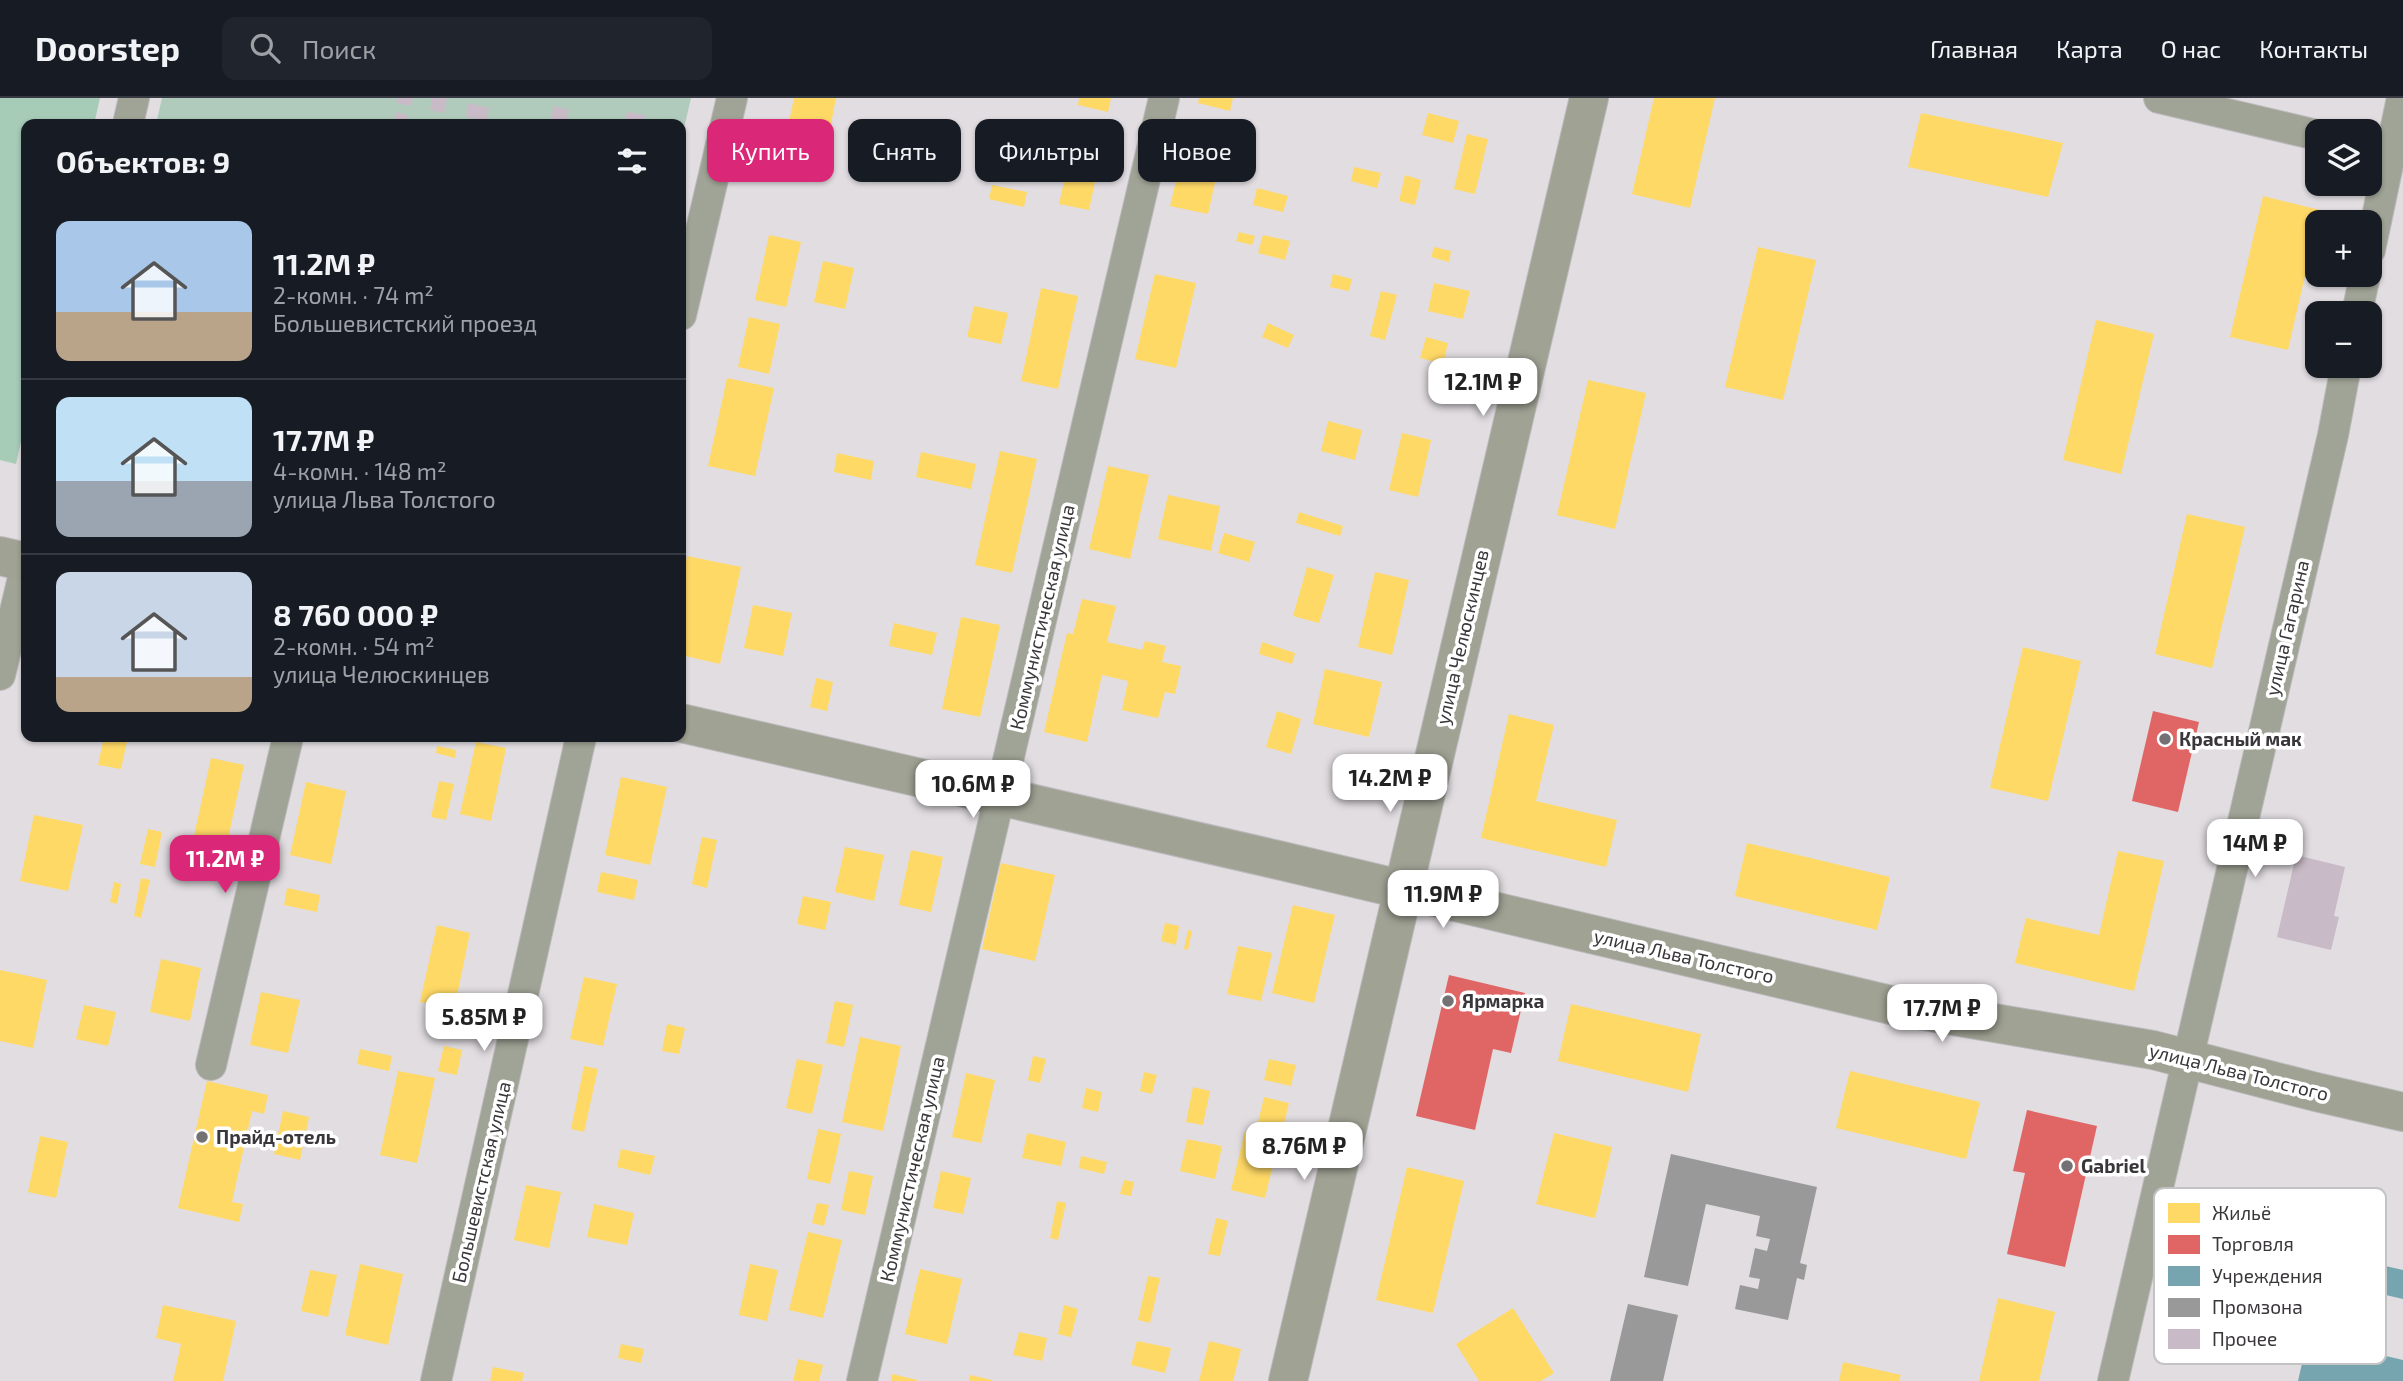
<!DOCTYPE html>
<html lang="ru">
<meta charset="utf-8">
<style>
body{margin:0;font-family:"Exo 2",sans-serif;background:#20242c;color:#f1f3f6;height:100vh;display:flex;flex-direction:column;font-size:26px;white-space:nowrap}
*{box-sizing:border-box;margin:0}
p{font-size:23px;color:#9ea1a6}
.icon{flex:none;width:38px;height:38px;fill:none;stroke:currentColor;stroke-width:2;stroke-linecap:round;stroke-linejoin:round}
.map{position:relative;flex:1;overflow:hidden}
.sheet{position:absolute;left:21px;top:21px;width:665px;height:623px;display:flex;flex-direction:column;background:#171b24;border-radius:14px;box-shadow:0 2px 5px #0004}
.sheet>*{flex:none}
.top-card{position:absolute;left:707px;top:21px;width:665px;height:63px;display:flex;gap:14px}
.fabs{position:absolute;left:2305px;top:21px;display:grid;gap:14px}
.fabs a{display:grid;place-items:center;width:77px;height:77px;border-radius:14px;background:#171b24;box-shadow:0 2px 5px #0004;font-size:35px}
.price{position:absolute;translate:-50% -60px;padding:0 16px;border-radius:14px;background:#fff;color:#222;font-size:23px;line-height:46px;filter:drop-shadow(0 2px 4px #0008)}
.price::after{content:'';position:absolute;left:50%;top:42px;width:21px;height:16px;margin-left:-10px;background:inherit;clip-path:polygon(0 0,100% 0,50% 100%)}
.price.on{background:#db2777;color:#fff}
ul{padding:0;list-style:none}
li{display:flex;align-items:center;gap:21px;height:175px;padding:0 35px}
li+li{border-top:2px solid #363941}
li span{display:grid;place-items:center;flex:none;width:196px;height:140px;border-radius:14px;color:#555}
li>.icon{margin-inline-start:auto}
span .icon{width:84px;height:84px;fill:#fffc;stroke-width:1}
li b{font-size:30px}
h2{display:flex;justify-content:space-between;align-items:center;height:84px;padding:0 35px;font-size:30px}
.pill{padding:0 24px;border-radius:14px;background:#171b24;box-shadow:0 2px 5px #0004;font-size:24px;line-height:63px}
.pill.on{background:#db2777;color:#fff}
header{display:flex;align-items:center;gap:42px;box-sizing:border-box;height:98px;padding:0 35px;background:#171b24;border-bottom:2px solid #363941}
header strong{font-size:33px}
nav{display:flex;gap:38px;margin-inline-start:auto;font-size:24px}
.search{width:490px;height:63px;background:#20242c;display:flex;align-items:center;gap:18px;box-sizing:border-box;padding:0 24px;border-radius:14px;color:#9ea1a6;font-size:26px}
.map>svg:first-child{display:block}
</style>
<header>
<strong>Doorstep</strong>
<div class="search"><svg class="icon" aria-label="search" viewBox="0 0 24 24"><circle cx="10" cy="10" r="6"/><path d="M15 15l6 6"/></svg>Поиск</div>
<nav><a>Главная</a><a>Карта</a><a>О нас</a><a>Контакты</a></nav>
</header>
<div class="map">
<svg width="2403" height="1283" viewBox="0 0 2403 1283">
<rect width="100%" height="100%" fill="#e1dde1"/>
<!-- green -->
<path fill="#b0cbbb" d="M 162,0 L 691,0 L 681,43 L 681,26 L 156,26 Z"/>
<!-- forest -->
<path fill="#a6cbb7" d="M 0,0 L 100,0 L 94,26 L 26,26 L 26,321 L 16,366 L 0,362 Z"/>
<!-- homes -->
<path fill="#ffd966" d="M 794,0 L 836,0 L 826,52 L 785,43 Z
M 1079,0 L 1111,0 L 1108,14 L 1078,7 Z
M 1199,0 L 1233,0 L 1230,13 L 1198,5 Z
M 1654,0 L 1715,0 L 1690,110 L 1632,96 Z
M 1428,15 L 1459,23 L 1453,45 L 1422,37 Z
M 1921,15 L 2063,45 L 2048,99 L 1908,69 Z
M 1076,31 L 1105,37 L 1089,112 L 1059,106 Z
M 1187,35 L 1224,44 L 1208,116 L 1170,108 Z
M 1467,36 L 1488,41 L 1475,96 L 1454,91 Z
M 1354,69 L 1381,75 L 1377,90 L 1351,83 Z
M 1405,77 L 1421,82 L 1415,107 L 1399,103 Z
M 992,87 L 1027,94 L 1024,109 L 989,101 Z
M 1257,90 L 1288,98 L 1283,114 L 1253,107 Z
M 2263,98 L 2320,112 L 2288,252 L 2230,239 Z
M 1239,134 L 1255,138 L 1252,147 L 1236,143 Z
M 769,137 L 801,144 L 786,209 L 755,202 Z
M 1263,137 L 1290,143 L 1285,162 L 1258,155 Z
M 1434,149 L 1451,153 L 1449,164 L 1431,159 Z
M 1758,149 L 1816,162 L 1783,302 L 1725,289 Z
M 823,163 L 854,170 L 845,211 L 814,204 Z
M 1155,176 L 1196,185 L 1176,270 L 1135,261 Z
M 1333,176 L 1352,181 L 1349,193 L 1330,189 Z
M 1434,185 L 1470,193 L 1463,221 L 1428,213 Z
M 1041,190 L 1078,198 L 1058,291 L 1021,283 Z
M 1381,193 L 1397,197 L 1385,242 L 1370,238 Z
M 974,208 L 1008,215 L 1001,246 L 967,239 Z
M 749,219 L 780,226 L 769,276 L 738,269 Z
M 2096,222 L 2154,236 L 2121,376 L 2063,362 Z
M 1268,225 L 1294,237 L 1288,250 L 1262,239 Z
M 1426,239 L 1448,245 L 1443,266 L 1420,260 Z
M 727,280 L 774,290 L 755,378 L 708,368 Z
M 1588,282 L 1646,295 L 1615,431 L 1557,417 Z
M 1328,323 L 1362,332 L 1355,362 L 1321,353 Z
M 1402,335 L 1431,342 L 1418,399 L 1389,392 Z
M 1000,353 L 1037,361 L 1012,475 L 975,467 Z
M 921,354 L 976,366 L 971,391 L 916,379 Z
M 837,355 L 874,363 L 871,382 L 834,374 Z
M 1108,368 L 1149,377 L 1130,461 L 1089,451 Z
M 1168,397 L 1220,408 L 1211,453 L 1158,441 Z
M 1299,414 L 1343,428 L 1340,438 L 1296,425 Z
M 2187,416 L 2245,429 L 2212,570 L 2155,556 Z
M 1224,435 L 1255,444 L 1249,464 L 1218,455 Z
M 687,458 L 741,469 L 720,566 L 681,557 L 681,486 Z
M 1307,469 L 1334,477 L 1319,525 L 1293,518 Z
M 1375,474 L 1409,482 L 1392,557 L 1358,549 Z
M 1082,501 L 1116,508 L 1107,544 L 1142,552 L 1145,543 L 1166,548 L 1162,564 L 1181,568 L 1175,596 L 1165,594 L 1158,620 L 1122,612 L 1128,583 L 1102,577 L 1087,644 L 1044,634 L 1067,535 L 1073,536 Z
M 753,507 L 792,515 L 783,558 L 744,550 Z
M 961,519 L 1000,527 L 980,619 L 942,611 Z
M 894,525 L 937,535 L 932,557 L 889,548 Z
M 1262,544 L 1295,555 L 1292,566 L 1259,556 Z
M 2023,549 L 2081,563 L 2048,703 L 1990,690 Z
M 1325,571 L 1382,584 L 1369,639 L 1313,626 Z
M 816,580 L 833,584 L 827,613 L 810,609 Z
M 1277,613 L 1301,621 L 1291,656 L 1266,649 Z
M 1509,616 L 1554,627 L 1536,703 L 1617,722 L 1606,769 L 1481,740 Z
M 104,639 L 128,639 L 121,671 L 98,667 Z
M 476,644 L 506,650 L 491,723 L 460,716 Z
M 437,648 L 456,652 L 455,660 L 436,655 Z
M 211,660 L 244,667 L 227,745 L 194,738 Z
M 621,679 L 667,689 L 650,767 L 605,757 Z
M 439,683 L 454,686 L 446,722 L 431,719 Z
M 306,684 L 346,693 L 331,766 L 290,757 Z
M 34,717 L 83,727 L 68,793 L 20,783 Z
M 148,731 L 162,734 L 155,769 L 140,766 Z
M 702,739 L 717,742 L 707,790 L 692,786 Z
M 1747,745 L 1890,779 L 1877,832 L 1735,798 Z
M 845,749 L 884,757 L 874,803 L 835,794 Z
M 911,752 L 943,759 L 931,814 L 899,807 Z
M 2118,753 L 2164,763 L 2134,893 L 2015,865 L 2026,820 L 2099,837 Z
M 1001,765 L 1055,777 L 1035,863 L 982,851 Z
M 601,774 L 638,782 L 634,802 L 597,794 Z
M 141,780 L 150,782 L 141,820 L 134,818 Z
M 114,784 L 121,786 L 117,806 L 110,804 Z
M 287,790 L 320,797 L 317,814 L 284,807 Z
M 803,798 L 831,804 L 825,832 L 797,826 Z
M 1293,807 L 1335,817 L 1314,905 L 1272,895 Z
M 1165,825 L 1179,828 L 1176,847 L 1161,843 Z
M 437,827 L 470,835 L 454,912 L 420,904 Z
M 1188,832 L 1192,833 L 1188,852 L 1184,851 Z
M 1238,848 L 1272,855 L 1261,903 L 1227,896 Z
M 161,861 L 201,870 L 190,923 L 150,914 Z
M 0,872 L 47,882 L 33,950 L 0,943 Z
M 584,879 L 617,886 L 603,948 L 570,941 Z
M 261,894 L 300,902 L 288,955 L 250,947 Z
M 835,903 L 853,907 L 844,949 L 826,945 Z
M 1571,906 L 1701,936 L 1688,994 L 1558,963 Z
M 84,907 L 116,914 L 108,948 L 76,941 Z
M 667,926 L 685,930 L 679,956 L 662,953 Z
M 860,939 L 901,948 L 883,1033 L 842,1024 Z
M 444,948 L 462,952 L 457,977 L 438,973 Z
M 360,951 L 392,958 L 389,973 L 357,966 Z
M 1033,958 L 1046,961 L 1040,985 L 1028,982 Z
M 797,961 L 823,967 L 812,1016 L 786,1010 Z
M 1269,961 L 1296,967 L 1291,988 L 1264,982 Z
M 584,968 L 598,971 L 584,1034 L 571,1031 Z
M 398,973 L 435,980 L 417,1065 L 380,1057 Z
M 1850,973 L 1980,1004 L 1966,1061 L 1836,1030 Z
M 1144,974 L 1157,977 L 1152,996 L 1140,993 Z
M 966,975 L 995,982 L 981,1045 L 952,1039 Z
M 207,983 L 268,997 L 264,1016 L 252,1013 L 232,1104 L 243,1106 L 239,1124 L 178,1110 Z
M 1193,989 L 1210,993 L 1203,1027 L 1186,1024 Z
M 1086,990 L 1102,994 L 1098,1014 L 1082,1010 Z
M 1264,999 L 1289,1005 L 1281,1039 L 1256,1033 Z
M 283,1013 L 309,1019 L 300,1062 L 274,1056 Z
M 818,1031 L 841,1036 L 830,1086 L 807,1081 Z
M 1245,1033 L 1279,1041 L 1265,1100 L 1231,1092 Z
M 1027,1035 L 1066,1044 L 1061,1068 L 1022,1060 Z
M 1554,1035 L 1612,1049 L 1595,1120 L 1536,1106 Z
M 40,1038 L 68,1044 L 56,1100 L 28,1094 Z
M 1187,1041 L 1222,1048 L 1215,1081 L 1180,1073 Z
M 621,1051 L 655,1058 L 650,1077 L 617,1069 Z
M 1081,1058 L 1107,1064 L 1104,1076 L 1079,1070 Z
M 1407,1069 L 1464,1083 L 1433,1215 L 1376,1202 Z
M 849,1073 L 873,1078 L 865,1117 L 841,1112 Z
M 941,1073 L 971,1080 L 963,1116 L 933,1110 Z
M 1124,1082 L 1134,1084 L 1131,1098 L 1120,1096 Z
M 526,1087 L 561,1094 L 549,1150 L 514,1142 Z
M 1057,1103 L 1066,1105 L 1058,1142 L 1050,1140 Z
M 817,1105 L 829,1107 L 824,1128 L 812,1125 Z
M 594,1106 L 634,1115 L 627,1147 L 587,1139 Z
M 1216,1120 L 1228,1123 L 1220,1158 L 1208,1156 Z
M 808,1134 L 842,1142 L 823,1220 L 789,1212 Z
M 360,1166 L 403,1176 L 388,1247 L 345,1237 Z
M 750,1166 L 778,1172 L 767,1223 L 739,1217 Z
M 920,1171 L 962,1181 L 947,1246 L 905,1236 Z
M 310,1172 L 337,1177 L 328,1219 L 301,1213 Z
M 1148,1178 L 1160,1180 L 1150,1225 L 1138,1222 Z
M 1998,1200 L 2055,1214 L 2039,1283 L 1979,1283 Z
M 163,1207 L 236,1223 L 223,1283 L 173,1283 L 181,1246 L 156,1240 Z
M 1064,1207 L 1078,1211 L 1071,1239 L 1058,1236 Z
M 1513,1210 L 1554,1275 L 1541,1283 L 1479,1283 L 1456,1246 Z
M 1019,1234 L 1047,1240 L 1042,1263 L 1013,1257 Z
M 1137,1243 L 1171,1250 L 1165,1275 L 1131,1267 Z
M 1209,1243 L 1241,1251 L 1233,1283 L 1199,1283 Z
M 621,1246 L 644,1251 L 641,1265 L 618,1260 Z
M 798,1261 L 823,1267 L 819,1283 L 793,1283 Z
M 1843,1264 L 1901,1277 L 1899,1283 L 1839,1283 Z
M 493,1269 L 524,1275 L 522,1283 L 490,1283 Z
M 892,1276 L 917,1282 L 917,1283 L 891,1283 Z
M 970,1277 L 992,1282 L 992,1283 L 969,1283 Z"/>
<!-- shops -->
<path fill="#e06666" d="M 2153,613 L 2199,624 L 2178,714 L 2132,703 Z
M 1449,877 L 1525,895 L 1511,955 L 1493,951 L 1475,1032 L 1416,1018 Z
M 2027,1012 L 2097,1028 L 2065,1169 L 2007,1156 L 2025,1075 L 2013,1073 Z"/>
<!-- public -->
<path fill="#76a5af" d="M 2359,1162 L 2403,1172 L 2403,1201 L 2360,1191 L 2347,1249 L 2403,1262 L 2403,1283 L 2298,1283 L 2323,1174 L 2354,1182 Z"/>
<!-- industry -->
<path fill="#999" d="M 1671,1056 L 1817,1089 L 1800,1165 L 1807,1167 L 1804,1182 L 1797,1180 L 1788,1222 L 1735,1211 L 1740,1187 L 1758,1191 L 1760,1181 L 1749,1179 L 1755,1150 L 1767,1153 L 1770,1141 L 1756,1138 L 1760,1118 L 1706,1106 L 1688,1188 L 1644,1179 Z
M 1628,1206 L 1678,1217 L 1663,1283 L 1610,1283 Z"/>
<!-- building -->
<path fill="#c8bbc7" d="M 397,0 L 413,0 L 411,8 L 396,5 Z
M 432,0 L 447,0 L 444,15 L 430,12 Z
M 468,5 L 489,10 L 486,23 L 466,19 Z
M 554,8 L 569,12 L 566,26 L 550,26 Z
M 396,14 L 408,17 L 406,26 L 393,26 Z
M 627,14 L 645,17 L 643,26 L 624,26 Z
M 2296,757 L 2345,769 L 2334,818 L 2339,819 L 2331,852 L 2277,839 Z"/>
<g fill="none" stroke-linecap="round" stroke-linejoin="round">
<!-- street casing -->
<g stroke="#bbb9bb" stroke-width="32">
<path id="street" d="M 2159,0 L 2317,37
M 128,26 L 134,0
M 2370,152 L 2402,0
M 2357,215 L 2365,177
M 681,217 L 732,0
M 0,577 L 26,467
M 211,967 L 288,639
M 436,1283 L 581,639
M 862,1283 L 1164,0
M 2113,1283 L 2333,337 L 2346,268"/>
</g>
<!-- secondary casing -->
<g stroke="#bbb9bb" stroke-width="40">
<path id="secondary" d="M 0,458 L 26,464
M 681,625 L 1278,762 L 1895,908 L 2153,952 L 2316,994 L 2403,1014
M 1288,1283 L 1589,0"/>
</g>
<!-- street -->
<use href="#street" stroke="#a0a496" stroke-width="30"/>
<!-- secondary -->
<use href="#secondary" stroke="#a0a294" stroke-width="38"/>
</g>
<!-- markers -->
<g fill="#747174" stroke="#fff" stroke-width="2.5">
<circle cx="2165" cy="641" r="7"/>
<circle cx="1448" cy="903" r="7"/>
<circle cx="202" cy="1039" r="7"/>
<circle cx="2067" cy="1068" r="7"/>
</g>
<g text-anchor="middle" stroke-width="7" stroke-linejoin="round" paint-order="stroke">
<!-- street labels -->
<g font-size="19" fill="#3a373a" stroke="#fff">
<text transform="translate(1042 519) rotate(-77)" y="7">Коммунистическая улица</text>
<text transform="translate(2287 530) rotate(-77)" y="7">улица Гагарина</text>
<text transform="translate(1462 539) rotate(-77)" y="7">улица Челюскинцев</text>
<text transform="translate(1684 858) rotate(13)" y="7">улица Льва Толстого</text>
<text transform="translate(2239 974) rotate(14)" y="7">улица Льва Толстого</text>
<text transform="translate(912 1071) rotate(-77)" y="7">Коммунистическая улица</text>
<text transform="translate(481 1084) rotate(-77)" y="7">Большевистская улица</text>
</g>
<!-- poi labels -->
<g font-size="19" font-weight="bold" fill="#3a373a" stroke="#fff" text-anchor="start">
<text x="2179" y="648">Красный мак</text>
<text x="1462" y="910">Ярмарка</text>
<text x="216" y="1046">Прайд-отель</text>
<text x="2081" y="1075">Gabriel</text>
</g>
</g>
<!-- legend -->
<rect x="2154" y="1090" width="232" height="176" rx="10" fill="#fff" stroke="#c4c3c4" stroke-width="2"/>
<rect x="2168" y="1105" width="32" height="20" fill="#ffd966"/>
<rect x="2168" y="1137" width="32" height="19" fill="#e06666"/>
<rect x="2168" y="1168" width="32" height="20" fill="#76a5af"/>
<rect x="2168" y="1200" width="32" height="19" fill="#999"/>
<rect x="2168" y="1231" width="32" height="20" fill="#c8bbc7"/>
<g font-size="19" fill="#3a373a">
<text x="2212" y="1122">Жильё</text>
<text x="2212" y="1153">Торговля</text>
<text x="2212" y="1185">Учреждения</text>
<text x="2212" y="1216">Промзона</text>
<text x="2212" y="1248">Прочее</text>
</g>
</svg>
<div class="fabs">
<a><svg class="icon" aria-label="layers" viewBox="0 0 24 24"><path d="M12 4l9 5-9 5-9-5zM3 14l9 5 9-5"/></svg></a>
<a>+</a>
<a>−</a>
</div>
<b class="price" style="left:1483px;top:320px">12.1M ₽</b>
<b class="price" style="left:1390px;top:716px">14.2M ₽</b>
<b class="price" style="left:973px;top:722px">10.6M ₽</b>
<b class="price" style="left:2255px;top:781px">14M ₽</b>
<b class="price on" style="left:225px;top:797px">11.2M ₽</b>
<b class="price" style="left:1443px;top:832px">11.9M ₽</b>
<b class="price" style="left:1942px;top:946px">17.7M ₽</b>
<b class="price" style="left:484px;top:955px">5.85M ₽</b>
<b class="price" style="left:1304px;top:1084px">8.76M ₽</b>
<div class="top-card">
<a class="pill on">Купить</a>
<a class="pill">Снять</a>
<a class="pill">Фильтры</a>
<a class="pill">Новое</a>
</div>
<section class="sheet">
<h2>Объектов: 9<svg class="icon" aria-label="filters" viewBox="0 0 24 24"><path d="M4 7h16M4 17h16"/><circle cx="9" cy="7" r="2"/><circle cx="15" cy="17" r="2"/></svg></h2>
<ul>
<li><span style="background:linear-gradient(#a9c7e8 65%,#b9a48a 0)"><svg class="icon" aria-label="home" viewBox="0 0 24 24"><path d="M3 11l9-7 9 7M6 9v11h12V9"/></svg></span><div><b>11.2M ₽</b><p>2-комн. · 74 m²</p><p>Большевистский проезд</p></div></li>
<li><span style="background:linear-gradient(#bfe0f5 60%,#9aa5b1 0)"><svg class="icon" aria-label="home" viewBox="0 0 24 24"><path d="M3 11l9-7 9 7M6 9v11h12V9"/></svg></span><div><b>17.7M ₽</b><p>4-комн. · 148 m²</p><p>улица Льва Толстого</p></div></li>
<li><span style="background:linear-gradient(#c9d6e8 75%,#b9a48a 0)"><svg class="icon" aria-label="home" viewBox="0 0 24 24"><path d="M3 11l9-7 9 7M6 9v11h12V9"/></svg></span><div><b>8 760 000 ₽</b><p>2-комн. · 54 m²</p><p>улица Челюскинцев</p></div></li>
</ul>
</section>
</div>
